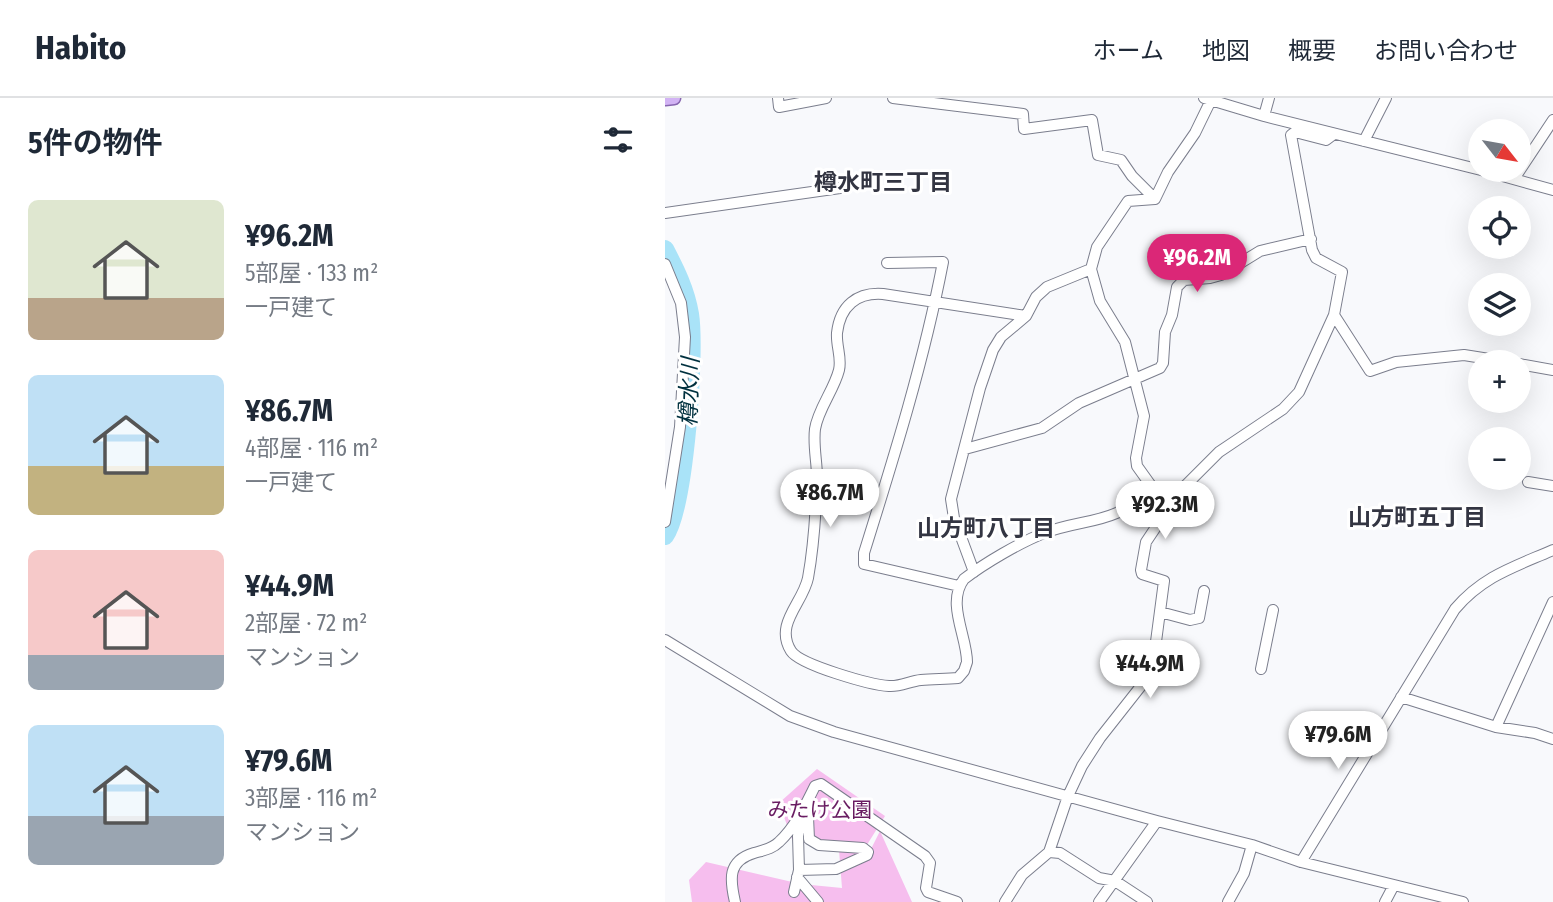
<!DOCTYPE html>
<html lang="ja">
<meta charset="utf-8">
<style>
body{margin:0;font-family:"Fira Sans Condensed","Noto Sans JP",sans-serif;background:#f6f6f7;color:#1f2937;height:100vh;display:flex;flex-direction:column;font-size:26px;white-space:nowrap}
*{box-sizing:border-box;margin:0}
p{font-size:23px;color:#747a83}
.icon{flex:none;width:38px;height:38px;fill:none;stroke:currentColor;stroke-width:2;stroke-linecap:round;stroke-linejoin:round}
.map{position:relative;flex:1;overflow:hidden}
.drawer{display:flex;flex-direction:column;background:#fff;width:665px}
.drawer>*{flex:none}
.needle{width:46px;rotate:121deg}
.fabs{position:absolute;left:803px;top:21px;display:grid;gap:14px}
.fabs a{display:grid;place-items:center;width:63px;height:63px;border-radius:50%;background:#fff;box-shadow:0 7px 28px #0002;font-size:35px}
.price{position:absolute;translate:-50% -60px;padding:0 16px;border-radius:24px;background:#fff;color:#222;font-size:23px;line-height:46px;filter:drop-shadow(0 2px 4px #0008)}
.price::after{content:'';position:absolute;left:50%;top:42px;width:21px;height:16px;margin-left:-10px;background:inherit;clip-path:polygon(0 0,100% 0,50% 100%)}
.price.selected{background:#db2777;color:#fff}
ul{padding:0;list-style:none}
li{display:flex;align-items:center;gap:21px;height:175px;padding:0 28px}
li span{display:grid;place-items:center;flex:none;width:196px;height:140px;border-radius:10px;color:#555}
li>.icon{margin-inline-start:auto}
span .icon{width:84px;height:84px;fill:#fffc;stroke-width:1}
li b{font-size:30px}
h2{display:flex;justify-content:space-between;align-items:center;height:84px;padding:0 28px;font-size:30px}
header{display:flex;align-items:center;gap:42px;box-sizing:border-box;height:98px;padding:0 35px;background:#fff;border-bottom:2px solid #e0e1e3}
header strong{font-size:33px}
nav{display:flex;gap:38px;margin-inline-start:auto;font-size:24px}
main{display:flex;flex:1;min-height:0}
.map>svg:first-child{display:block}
</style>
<header>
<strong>Habito</strong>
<nav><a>ホーム</a><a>地図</a><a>概要</a><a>お問い合わせ</a></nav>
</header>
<main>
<section class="drawer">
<h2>5件の物件<svg class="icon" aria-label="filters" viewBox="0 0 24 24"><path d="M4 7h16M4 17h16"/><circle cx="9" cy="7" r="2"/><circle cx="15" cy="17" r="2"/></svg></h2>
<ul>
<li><span style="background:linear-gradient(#dfe7d0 70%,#b9a48a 0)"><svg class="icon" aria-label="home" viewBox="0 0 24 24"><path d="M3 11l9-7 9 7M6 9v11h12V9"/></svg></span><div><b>¥96.2M</b><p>5部屋 · 133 m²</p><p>一戸建て</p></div></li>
<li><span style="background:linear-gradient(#bfe0f5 65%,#c2b280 0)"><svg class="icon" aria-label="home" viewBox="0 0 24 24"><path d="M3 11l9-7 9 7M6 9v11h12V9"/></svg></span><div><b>¥86.7M</b><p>4部屋 · 116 m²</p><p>一戸建て</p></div></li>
<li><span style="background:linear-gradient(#f6c9c9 75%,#9aa5b1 0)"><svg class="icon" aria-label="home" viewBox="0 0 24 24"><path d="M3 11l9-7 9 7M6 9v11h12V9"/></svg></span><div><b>¥44.9M</b><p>2部屋 · 72 m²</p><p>マンション</p></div></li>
<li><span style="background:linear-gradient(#bfe0f5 65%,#9aa5b1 0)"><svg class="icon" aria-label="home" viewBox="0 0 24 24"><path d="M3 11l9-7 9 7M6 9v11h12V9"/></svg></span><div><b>¥79.6M</b><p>3部屋 · 116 m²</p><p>マンション</p></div></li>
</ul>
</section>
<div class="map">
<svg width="888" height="804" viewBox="0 0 888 804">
<rect width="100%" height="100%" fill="#f8f9fc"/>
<!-- green -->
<path fill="#f6beee" d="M 152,671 L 220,718 L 200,750 L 127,741 L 114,705 Z
M 215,733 L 247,804 L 27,804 L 24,782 L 41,764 L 136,786 L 177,790 L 174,752 L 206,751 Z"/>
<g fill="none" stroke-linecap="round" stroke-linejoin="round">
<!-- river -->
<path stroke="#a9e3f8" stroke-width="18" d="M 0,151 C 11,172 21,192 25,216 C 31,253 20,410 0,438"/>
<!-- minor casing -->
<g stroke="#7b7e8d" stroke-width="12">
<path id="minor" d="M 113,0 L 114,9 L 161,0
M 228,0 L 358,16 L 359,31 L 427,22 L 433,57 L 456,62 L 467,78 L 490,101
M 539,0 L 599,18 L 816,72
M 599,18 L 604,0
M 699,43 L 721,0
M 816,72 L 888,92
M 849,81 L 888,22
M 490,101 L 463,103 L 432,149 L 426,171 L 435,203 L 460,244 L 479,318 L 471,360 L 472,368 L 487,389 L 507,404
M 490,101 L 503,74 L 530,35 L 547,0
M 0,115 L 182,89
M 222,165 L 278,164 C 259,263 229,359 199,455 L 199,466 L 294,488
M 0,166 L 16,205 L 20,239 L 15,329 L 0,424
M 669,217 L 705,273 L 731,264 L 799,257 L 843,264
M 361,218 L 218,196 C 192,194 175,208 172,235 C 171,248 177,260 174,272 C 169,292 153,311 150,331 C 148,347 152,364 152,379 C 151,413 149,447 143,480 C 138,505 109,526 126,553 C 135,567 206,587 224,588 C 235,589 245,583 256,582 C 268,581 280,581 293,580 L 299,573 L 302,564 C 302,538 281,505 299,481 C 320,465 354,445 379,435 C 423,419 450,428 487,389
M 854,266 L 888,272
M 300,351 L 377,330 L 414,305 L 495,270 L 498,265 L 500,234 L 507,217 L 512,189 L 519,182 L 545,180 L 556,177 L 595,153 L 646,141
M 863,384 L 888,388
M 309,474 L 289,420 L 286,401 L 315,290 L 328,252 L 336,239 L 361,218 L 371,199 L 382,189 L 426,171
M 495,514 L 525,522 L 534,520 L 539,493
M 0,542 L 125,618 L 169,634 L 492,723 L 587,747 L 636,764 L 798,804
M 596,571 L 608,512
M 736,599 L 831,629 L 870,635 L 888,641
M 831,629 L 888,504
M 384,754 L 395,755 L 434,780 L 450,783 L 482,804
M 636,764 L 790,511 C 818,478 849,469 888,452
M 134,772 L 171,771 L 202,757 L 203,754 L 198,750 L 154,747 L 144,741 L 143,719 L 138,713
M 132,779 L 153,804
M 129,794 L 134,772 L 133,738 L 136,720
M 70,804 C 65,782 62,763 89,755 C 99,752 107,751 114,744 C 131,728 140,708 150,688 L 156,686 L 260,758 L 265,765 L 261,790 L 263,794 L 292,804
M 340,804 L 357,777 L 384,754 L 403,698 L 417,668 L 435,640 L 487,574 L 499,483 L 477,476 L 476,472 L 481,444 L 515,393 L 554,354 L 618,311 L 634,294 L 669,217 L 677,174 L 651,160 L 647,152 L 626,37 L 630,34 L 661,42 L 669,36
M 434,804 L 492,723
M 563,804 L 579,775 L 587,747
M 720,804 L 729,787"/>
</g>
<!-- major casing -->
<g stroke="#8766af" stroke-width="15">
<path id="major" d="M 0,1 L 9,0"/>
</g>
<!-- minor -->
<use href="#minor" stroke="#fff" stroke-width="10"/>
<!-- major -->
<use href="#major" stroke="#d2b3f4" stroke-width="12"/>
</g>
<g text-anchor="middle" stroke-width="6" stroke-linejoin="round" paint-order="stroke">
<!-- park labels -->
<g font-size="21" fill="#691c62" stroke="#fff">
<text x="155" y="719">みたけ公園</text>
</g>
<!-- neighbourhood labels -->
<g font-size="23" font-weight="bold" fill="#333542" stroke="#fff">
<text x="218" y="92">樽水町三丁目</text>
<text x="752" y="427">山方町五丁目</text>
<text x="321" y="438">山方町八丁目</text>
</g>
<!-- water labels -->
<g font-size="23" font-style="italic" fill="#00313f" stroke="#fff">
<text transform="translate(24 294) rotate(-88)" y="8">樽水川</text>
</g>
</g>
</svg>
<div class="fabs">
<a><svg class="needle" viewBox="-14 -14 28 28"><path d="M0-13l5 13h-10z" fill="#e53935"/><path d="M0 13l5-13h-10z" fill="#747a83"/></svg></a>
<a><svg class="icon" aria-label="locate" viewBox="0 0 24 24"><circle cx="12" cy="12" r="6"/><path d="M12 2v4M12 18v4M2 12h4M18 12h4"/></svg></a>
<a><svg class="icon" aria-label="layers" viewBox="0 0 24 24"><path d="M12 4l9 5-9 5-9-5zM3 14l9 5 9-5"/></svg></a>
<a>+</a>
<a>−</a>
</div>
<b class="price selected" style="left:532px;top:196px">¥96.2M</b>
<b class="price" style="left:165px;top:431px">¥86.7M</b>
<b class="price" style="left:500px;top:443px">¥92.3M</b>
<b class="price" style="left:485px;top:602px">¥44.9M</b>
<b class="price" style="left:673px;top:673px">¥79.6M</b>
</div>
</main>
